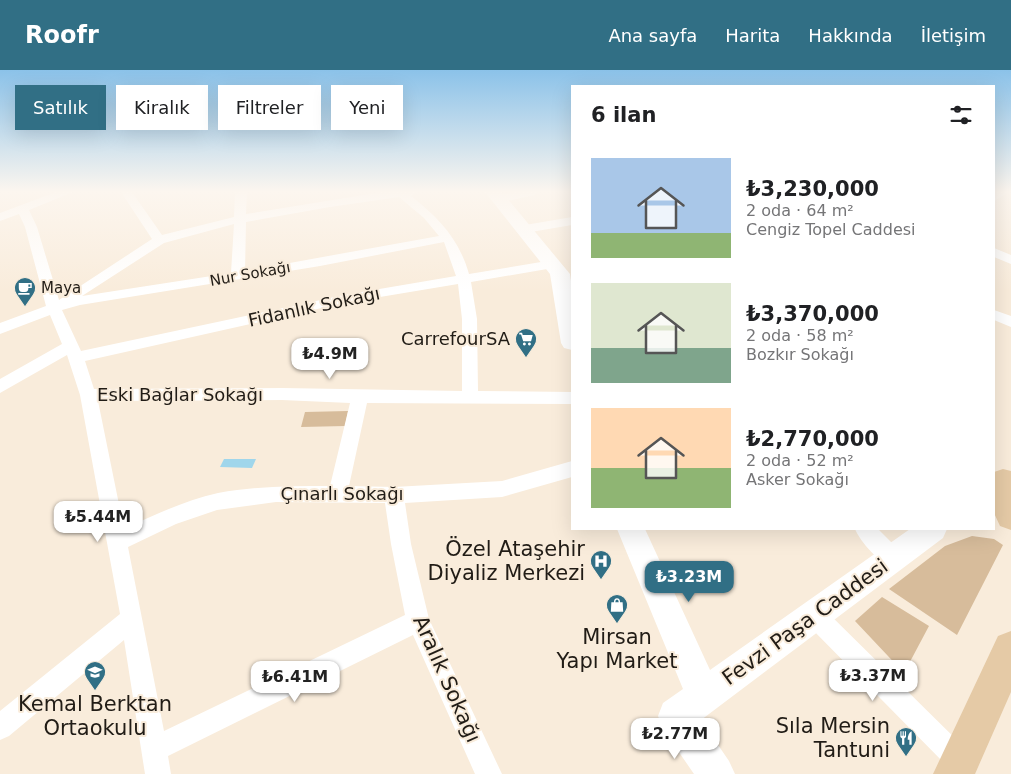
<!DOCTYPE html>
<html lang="tr">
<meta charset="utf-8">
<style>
body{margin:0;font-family:"DejaVu Sans",sans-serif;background:#f2f2f2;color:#202124;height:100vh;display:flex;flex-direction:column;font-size:19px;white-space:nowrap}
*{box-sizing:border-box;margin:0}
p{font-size:16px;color:#757577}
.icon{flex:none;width:28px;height:28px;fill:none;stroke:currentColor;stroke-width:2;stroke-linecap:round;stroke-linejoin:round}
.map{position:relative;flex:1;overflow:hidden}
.side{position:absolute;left:571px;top:15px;width:424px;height:445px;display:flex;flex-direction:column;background:#fff;border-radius:0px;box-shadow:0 5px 20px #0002}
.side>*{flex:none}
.top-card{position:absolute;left:15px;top:15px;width:475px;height:45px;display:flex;gap:10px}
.price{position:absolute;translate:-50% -42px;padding:0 11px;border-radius:10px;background:#fff;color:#222;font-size:16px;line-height:32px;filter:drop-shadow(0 1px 2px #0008)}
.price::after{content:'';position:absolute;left:50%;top:30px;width:15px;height:11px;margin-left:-8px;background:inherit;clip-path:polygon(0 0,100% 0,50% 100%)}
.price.current{background:#316f85;color:#fff}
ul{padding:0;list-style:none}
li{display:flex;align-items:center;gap:15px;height:125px;padding:0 20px}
li span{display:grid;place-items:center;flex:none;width:140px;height:100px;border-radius:0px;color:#555}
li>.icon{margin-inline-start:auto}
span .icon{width:60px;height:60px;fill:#fffc;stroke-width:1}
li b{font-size:21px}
h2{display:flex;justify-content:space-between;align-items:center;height:60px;padding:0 20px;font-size:21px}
.chip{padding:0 18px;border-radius:0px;background:#fff;box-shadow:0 5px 20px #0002;font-size:18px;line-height:45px}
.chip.current{background:#316f85;color:#fff}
header{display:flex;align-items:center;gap:30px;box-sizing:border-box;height:70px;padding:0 25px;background:#316f85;color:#fff}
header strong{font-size:24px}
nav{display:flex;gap:28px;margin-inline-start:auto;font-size:18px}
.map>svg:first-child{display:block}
</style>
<header>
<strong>Roofr</strong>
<nav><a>Ana sayfa</a><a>Harita</a><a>Hakkında</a><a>İletişim</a></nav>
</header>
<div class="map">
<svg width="1011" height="704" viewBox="0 0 1011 704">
<rect width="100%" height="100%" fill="#f9ecdb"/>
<!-- green -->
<path fill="#d7bc9b" d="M 348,341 L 345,356 L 301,357 L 305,342 Z
M 972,466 L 994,469 L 1003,475 L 957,565 L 889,519 L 945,476 Z
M 882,527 L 929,556 L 904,603 L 855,551 Z"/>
<!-- water -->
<path fill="#a0d6eb" d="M 224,389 L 256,389 L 252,398 L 220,397 Z"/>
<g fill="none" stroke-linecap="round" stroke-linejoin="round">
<!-- street -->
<path fill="#fff" fill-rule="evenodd" d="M 56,122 L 73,122 L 29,140 L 37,157 L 59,230 L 152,169 L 121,122 L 132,122 L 162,165 L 234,147 L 235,122 L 247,122 L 246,144 L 382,122 L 417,122 L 411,126 C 439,148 459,169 469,204 L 553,190 L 558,191 L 560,194 L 558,197 L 553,198 L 471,212 L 477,249 L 478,321 L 572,322 L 572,334 L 367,333 L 349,416 L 394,417 L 502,411 L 572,391 L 572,407 L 502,427 L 405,433 L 411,474 L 429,549 L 502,704 L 475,704 L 413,565 L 168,686 L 171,704 L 145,704 L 124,570 L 9,666 L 0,670 L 0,641 L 120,544 L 80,325 L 67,285 L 0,323 L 0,309 L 62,274 L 50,245 L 0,264 L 0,253 L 46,236 L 25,157 L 19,144 L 0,151 L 0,143 ZM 399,127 L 424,148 L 439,166 L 245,201 L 246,152 L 330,137 ZM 234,154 L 231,203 L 82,226 L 164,173 ZM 444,172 L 456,206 L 344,225 L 81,281 L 62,240 L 80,235 L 320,196 ZM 458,214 L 462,249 L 462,321 L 282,318 L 94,319 L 85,291 L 344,233 ZM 282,330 L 350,333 L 330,416 C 292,416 256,416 218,423 C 186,430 154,445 124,459 L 98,331 ZM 276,432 L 385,433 L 391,474 L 405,545 L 164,661 L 128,477 L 176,454 L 217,440 Z
M 514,122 L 540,122 L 535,125 L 498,133 L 492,129 L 494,127 Z
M 995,122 L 1009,122 L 994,131 Z
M 572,147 L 572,155 L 525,163 L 519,159 L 525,155 Z
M 994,178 L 1011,185 L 1011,194 L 994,187 Z
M 994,240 L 1011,246 L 1011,257 L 994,250 Z
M 855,459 L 878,459 L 900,481 L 904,488 L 900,495 L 893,498 C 879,492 861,473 855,459 Z
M 814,534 L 822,537 L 969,682 L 973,691 L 969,700 L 960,704 L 951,700 L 806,553 L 803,545 L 806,537 Z"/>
<!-- secondary -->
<path fill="#fff" fill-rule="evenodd" d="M 485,122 L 502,122 L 570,204 L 572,218 L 572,280 L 564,278 L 561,273 L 550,204 Z
M 617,459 L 645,459 L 710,600 L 910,459 L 947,459 L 943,468 L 701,650 L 729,691 L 735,704 L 694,704 L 663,659 L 658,646 L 663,633 L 683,619 Z"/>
<!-- primary -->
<path fill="#e5caa6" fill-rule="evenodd" d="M 1003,399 L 1011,401 L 1011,460 L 1000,456 L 994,443 L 994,402 Z
M 1011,561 L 1011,622 L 975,704 L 933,704 L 998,566 Z"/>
</g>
<!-- sky -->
<linearGradient id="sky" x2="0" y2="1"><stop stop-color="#8bc2e9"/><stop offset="0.55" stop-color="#fcf6ef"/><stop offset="1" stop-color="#fcf6ef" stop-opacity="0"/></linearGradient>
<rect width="1011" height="221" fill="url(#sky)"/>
<!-- icons -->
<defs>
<g id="cafe-pin" transform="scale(1.125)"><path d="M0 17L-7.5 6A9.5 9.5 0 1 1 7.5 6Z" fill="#316f85" stroke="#f9ecdb"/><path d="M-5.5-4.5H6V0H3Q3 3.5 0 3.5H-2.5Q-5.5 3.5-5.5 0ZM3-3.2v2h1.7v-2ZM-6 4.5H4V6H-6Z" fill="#fff"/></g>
<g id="supermarket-pin" transform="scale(1.125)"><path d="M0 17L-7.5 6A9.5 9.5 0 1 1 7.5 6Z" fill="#316f85" stroke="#f9ecdb"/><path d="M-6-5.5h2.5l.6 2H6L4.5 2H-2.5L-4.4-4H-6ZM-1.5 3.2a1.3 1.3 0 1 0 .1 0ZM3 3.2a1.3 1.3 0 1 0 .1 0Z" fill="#fff"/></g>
<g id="hospital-pin" transform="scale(1.125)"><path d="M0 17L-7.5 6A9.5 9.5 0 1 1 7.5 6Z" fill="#316f85" stroke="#f9ecdb"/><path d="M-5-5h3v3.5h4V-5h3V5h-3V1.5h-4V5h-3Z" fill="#fff"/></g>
<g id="shop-pin" transform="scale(1.125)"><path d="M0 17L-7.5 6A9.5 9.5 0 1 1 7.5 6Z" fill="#316f85" stroke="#f9ecdb"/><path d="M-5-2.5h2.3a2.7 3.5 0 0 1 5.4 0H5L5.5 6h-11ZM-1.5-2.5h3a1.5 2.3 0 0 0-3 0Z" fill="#fff"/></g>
<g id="school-pin" transform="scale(1.125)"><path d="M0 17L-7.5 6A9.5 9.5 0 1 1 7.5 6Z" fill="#316f85" stroke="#f9ecdb"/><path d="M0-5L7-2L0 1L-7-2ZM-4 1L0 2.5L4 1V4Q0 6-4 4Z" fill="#fff"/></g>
<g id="restaurant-pin" transform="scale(1.125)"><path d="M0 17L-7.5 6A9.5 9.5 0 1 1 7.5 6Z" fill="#316f85" stroke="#f9ecdb"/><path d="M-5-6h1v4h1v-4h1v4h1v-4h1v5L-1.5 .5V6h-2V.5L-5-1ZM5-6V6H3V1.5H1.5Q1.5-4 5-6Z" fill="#fff"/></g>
</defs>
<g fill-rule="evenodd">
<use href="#cafe-pin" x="25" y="218"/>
<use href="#supermarket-pin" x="526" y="269"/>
<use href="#hospital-pin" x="601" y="491"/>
<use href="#shop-pin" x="617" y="535"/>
<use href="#school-pin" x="95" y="602"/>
<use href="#restaurant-pin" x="906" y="668"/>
</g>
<g text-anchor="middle" stroke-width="4" stroke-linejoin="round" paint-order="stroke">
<!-- far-street labels -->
<g font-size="15" fill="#211c16" stroke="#f9ecdb">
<text transform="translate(250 204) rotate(-10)" y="5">Nur Sokağı</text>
</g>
<!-- far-poi labels -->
<g font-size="15" fill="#211c16" stroke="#f9ecdb" text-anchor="start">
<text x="41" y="223">Maya</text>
</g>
<!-- street labels -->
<g font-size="18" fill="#211c16" stroke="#f9ecdb">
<text transform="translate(314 237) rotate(-12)" y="6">Fidanlık Sokağı</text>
<text x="180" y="331">Eski Bağlar Sokağı</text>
<text x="342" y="430">Çınarlı Sokağı</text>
</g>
<!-- poi labels -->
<g font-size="18" fill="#211c16" stroke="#f9ecdb" text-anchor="end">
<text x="510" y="275">CarrefourSA</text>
</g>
<!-- near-poi labels -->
<g font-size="21" fill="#211c16" stroke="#f9ecdb" text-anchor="end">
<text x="585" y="486">Özel Ataşehir<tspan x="585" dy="24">Diyaliz Merkezi</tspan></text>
<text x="617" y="574" text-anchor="middle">Mirsan<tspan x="617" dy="24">Yapı Market</tspan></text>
<text x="95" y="641" text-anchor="middle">Kemal Berktan<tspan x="95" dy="24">Ortaokulu</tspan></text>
<text x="890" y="663">Sıla Mersin<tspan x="890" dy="24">Tantuni</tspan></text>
</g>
<!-- near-street labels -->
<g font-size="21" fill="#211c16" stroke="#f9ecdb">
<text transform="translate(805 552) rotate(-36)" y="7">Fevzi Paşa Caddesi</text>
<text transform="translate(447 609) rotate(66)" y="7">Aralık Sokağı</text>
</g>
</g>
</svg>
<b class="price" style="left:330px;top:310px">₺4.9M</b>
<b class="price" style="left:98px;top:473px">₺5.44M</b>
<b class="price current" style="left:689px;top:533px">₺3.23M</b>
<b class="price" style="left:873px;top:632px">₺3.37M</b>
<b class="price" style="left:295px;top:633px">₺6.41M</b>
<b class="price" style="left:675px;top:690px">₺2.77M</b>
<div class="top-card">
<a class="chip current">Satılık</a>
<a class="chip">Kiralık</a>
<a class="chip">Filtreler</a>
<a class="chip">Yeni</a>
</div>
<section class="side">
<h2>6 ilan<svg class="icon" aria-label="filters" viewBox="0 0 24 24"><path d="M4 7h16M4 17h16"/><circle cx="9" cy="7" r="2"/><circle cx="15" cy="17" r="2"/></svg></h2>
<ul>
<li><span style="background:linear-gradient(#a9c7e8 75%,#8fb573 0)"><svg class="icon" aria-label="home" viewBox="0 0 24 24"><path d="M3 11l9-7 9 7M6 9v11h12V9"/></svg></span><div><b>₺3,230,000</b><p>2 oda · 64 m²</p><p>Cengiz Topel Caddesi</p></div></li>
<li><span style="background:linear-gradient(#dfe7d0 65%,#7fa58c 0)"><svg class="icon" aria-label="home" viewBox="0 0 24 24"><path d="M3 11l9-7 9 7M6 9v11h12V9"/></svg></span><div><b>₺3,370,000</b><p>2 oda · 58 m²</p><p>Bozkır Sokağı</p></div></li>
<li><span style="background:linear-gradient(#ffd9b3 60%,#8fb573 0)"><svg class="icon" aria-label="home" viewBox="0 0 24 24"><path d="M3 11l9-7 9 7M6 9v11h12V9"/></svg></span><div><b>₺2,770,000</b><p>2 oda · 52 m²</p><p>Asker Sokağı</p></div></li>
</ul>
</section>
</div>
